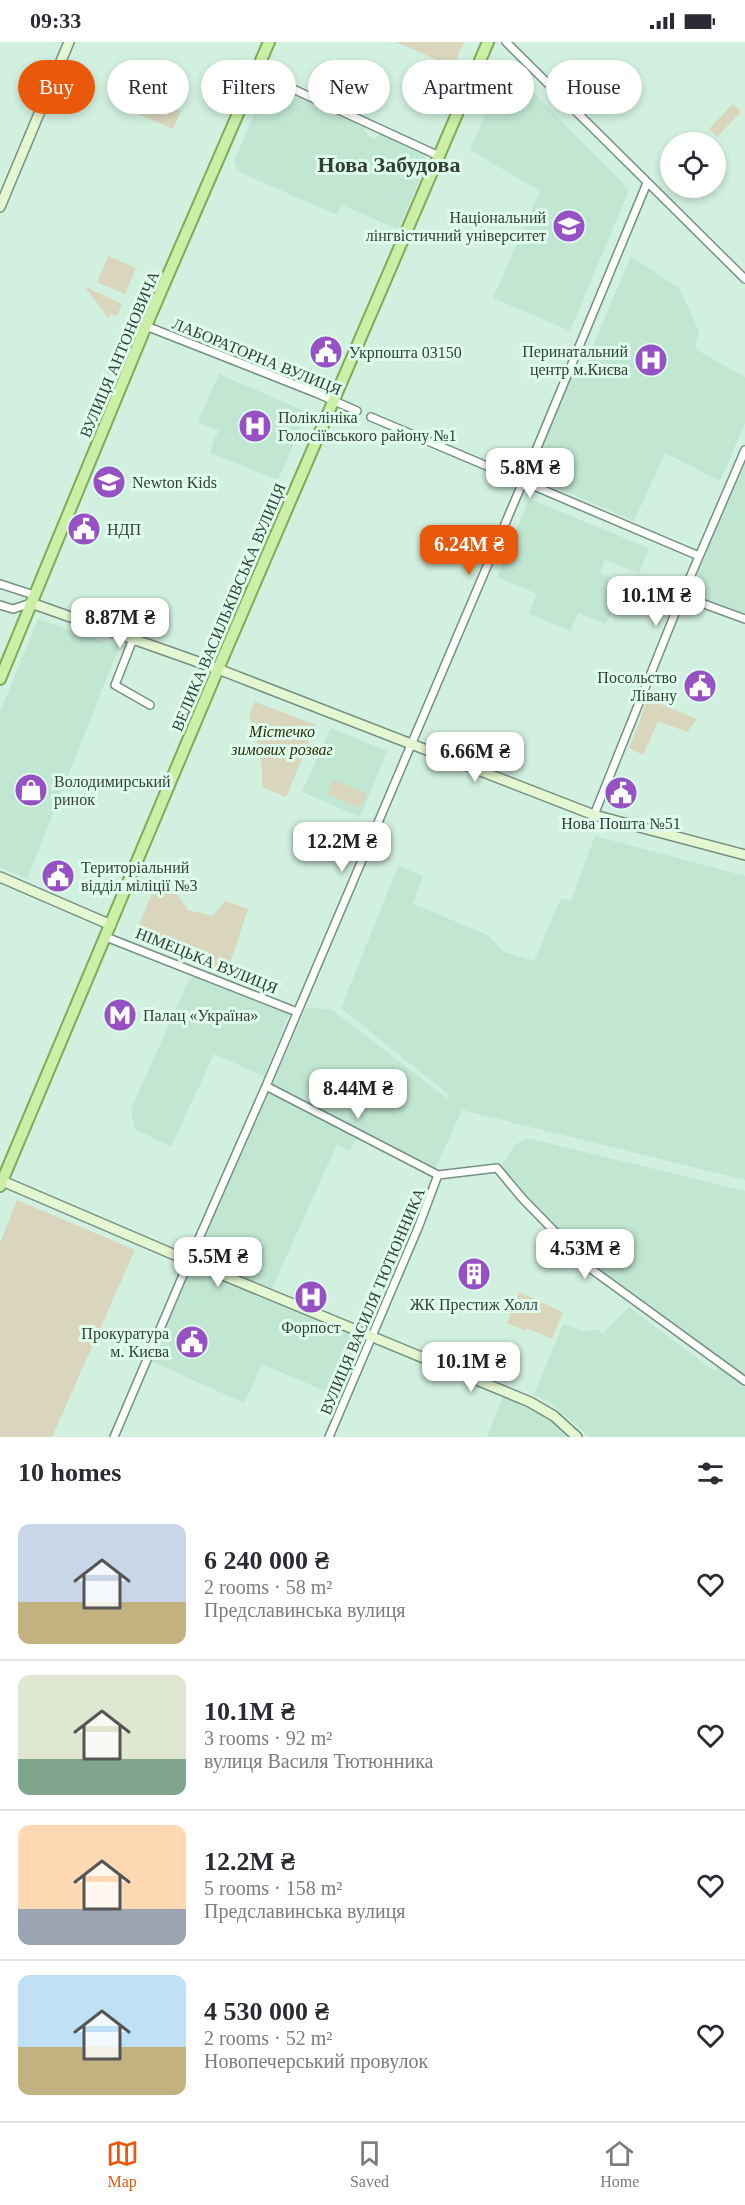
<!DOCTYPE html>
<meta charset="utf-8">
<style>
body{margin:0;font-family:"Times New Roman",serif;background:#f7f7f7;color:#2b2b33;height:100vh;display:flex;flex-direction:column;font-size:22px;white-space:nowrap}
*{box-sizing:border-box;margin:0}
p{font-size:20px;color:#7c7c81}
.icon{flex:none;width:33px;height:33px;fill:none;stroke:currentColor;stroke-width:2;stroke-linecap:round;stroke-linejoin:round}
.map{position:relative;height:1395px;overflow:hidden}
.drawer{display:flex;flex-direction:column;background:#fff;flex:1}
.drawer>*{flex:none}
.guide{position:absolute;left:18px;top:18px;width:710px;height:54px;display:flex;gap:12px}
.buttons{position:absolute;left:660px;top:90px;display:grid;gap:12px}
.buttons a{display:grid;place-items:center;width:66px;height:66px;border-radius:50%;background:#fff;box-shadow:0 3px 9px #0003;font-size:30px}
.price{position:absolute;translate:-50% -51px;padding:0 14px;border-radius:12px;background:#fff;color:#222;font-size:20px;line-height:39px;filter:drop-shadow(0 2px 3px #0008)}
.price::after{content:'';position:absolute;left:50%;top:36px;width:18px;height:14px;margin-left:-9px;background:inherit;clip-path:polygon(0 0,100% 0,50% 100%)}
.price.selected{background:#ea580c;color:#fff}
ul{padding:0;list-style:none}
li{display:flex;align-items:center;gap:18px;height:150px;padding:0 18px}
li+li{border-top:2px solid #e1e1e2}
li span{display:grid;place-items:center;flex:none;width:168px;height:120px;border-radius:12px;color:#555}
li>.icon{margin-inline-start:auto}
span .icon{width:72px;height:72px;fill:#fffc;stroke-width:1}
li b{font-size:26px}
h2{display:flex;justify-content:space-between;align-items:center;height:72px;padding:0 18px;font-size:26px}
.tag{padding:0 21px;border-radius:27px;background:#fff;box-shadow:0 3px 9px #0003;font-size:21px;line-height:54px}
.tag.selected{background:#ea580c;color:#fff}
.status{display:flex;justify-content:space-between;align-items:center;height:42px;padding:0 30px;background:#fff;direction:ltr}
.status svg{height:16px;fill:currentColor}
.dock{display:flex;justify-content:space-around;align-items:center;height:84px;border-top:2px solid #e1e1e2;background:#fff;font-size:16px;color:#7c7c81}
.dock a{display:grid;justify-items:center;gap:3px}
.dock .selected{color:#ea580c}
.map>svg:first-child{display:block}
</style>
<div class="status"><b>09:33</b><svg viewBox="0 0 49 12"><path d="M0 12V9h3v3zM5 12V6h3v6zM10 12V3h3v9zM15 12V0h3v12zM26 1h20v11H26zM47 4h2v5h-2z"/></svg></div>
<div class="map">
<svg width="745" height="1395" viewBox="0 0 745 1395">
<rect width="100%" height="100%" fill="#d2f0df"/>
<!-- built -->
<path fill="#c1e6d1" d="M 512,28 L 629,148 L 570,289 L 493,256 L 540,149 L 470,108 L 504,29 Z
M 272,40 L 365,86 L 368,94 L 375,97 L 381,91 L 424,111 L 427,121 L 398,187 L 342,163 L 337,173 L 237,129 L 234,119 L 266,44 Z
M 631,214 L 680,247 L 699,289 L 695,307 L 745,335 L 745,381 L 720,439 L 665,411 L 634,479 L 533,435 L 529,430 L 575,327 L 582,329 Z
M 219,332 L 307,370 L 278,438 L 210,411 L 215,395 L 219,389 L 198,380 Z
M 745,415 L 745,573 L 689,553 Z
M 529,457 L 649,506 L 639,531 L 605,518 L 600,531 L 624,541 L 606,582 L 578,571 L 570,589 L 529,572 L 537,552 L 497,535 Z
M 38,577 L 119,605 L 27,837 L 0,825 L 0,670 Z
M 331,686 L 387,709 L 360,775 L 302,750 Z
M 595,794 L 745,834 L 745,1138 L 462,1068 L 432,1134 L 356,1097 L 350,1109 L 337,1102 L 271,1249 L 199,1219 L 196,1216 L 306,966 L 331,967 L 448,1057 L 449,1053 L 341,966 L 398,824 L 423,834 L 413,862 L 488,893 L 504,910 L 534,919 L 561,856 L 571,859 Z
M 194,934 L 289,972 L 264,1034 L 214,1012 L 171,1105 L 135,1087 L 131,1067 L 189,938 Z
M 527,1096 L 745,1149 L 745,1336 L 595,1228 L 547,1179 L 500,1125 L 515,1103 Z
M 192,1226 L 364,1297 L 339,1355 L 262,1322 L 244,1361 L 151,1319 Z
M 629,1265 L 714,1329 L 718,1325 L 745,1345 L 745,1395 L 589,1395 L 551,1361 L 534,1353 L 563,1282 L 584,1290 L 599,1287 L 602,1292 Z
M 503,1354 L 547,1375 L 571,1395 L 487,1395 Z"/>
<!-- green -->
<path fill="#d9d6bd" d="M 396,0 L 464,0 L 453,25 Z
M 118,44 L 135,51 L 132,59 L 167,74 L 171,65 L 181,69 L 173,87 L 111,60 Z
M 733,62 L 741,70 L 717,95 L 709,87 Z
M 108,214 L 136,226 L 125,252 L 97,240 Z
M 85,245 L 122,262 L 117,274 L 111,271 L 109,277 Z
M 648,657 L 697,677 L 687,690 L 658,679 L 643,713 L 629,706 Z
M 255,660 L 316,683 L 286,755 L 262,745 L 262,726 L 257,698 L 249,673 Z
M 333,738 L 367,752 L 360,766 L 327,752 Z
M 156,841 L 174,848 L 188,868 L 213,874 L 225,859 L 248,867 L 226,934 L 134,895 Z
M 17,1158 L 135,1208 L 52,1395 L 0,1395 L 0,1201 Z
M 519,1250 L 563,1270 L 552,1297 L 527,1286 L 525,1289 L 507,1281 Z"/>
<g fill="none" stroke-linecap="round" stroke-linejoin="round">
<!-- street casing -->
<g stroke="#759081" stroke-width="10">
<path id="street" d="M 506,0 L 745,237
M 256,30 L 439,114
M 146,284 L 316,351 L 357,369
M 371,375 L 699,514
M 0,542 L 34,553
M 682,554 L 745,577
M 0,563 L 13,567 L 31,561
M 133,597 L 115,643 L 150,663
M 594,773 L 682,554 L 745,408
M 106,895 L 297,970
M 266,1044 L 438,1133 L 497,1126 L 522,1156 L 591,1227 L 745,1339
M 114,1395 L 189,1219 L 266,1044 L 522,442 L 647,141
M 329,1395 L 418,1186 L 438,1133"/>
</g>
<!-- secondary casing -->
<g stroke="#759081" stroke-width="12">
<path id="secondary" d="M 0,165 L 69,0
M 31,561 L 218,627 L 594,773 L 745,813
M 0,835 L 111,883
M 0,1138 L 189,1219 L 530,1360 L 554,1374 L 577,1395"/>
</g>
<!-- primary casing -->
<g stroke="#7faa58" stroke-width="14">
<path id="primary" d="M 0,637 L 146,284 L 269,0
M 0,1144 L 218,627 L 488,0"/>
</g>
<!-- street -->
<use href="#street" stroke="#fff" stroke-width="7"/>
<!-- secondary -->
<use href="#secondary" stroke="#e5f7d2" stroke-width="9"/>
<!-- primary -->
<use href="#primary" stroke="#cbefa6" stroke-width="10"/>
</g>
<!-- icons -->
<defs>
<g id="university-disc" transform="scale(1.725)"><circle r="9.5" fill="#9651c5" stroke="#dffdec"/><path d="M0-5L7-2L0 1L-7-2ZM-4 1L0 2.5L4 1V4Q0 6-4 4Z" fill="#fff"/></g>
<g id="civic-disc" transform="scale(1.725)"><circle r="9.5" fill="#9651c5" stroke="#dffdec"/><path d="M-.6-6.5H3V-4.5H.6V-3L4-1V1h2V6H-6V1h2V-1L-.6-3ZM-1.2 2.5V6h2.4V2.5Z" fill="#fff"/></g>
<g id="hospital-disc" transform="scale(1.725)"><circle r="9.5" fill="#9651c5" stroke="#dffdec"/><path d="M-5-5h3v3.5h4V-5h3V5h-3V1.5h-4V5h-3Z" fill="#fff"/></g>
<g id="school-disc" transform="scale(1.725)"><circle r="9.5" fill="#9651c5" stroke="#dffdec"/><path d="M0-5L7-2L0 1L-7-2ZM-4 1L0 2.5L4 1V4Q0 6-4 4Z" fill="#fff"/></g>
<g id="shop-disc" transform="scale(1.725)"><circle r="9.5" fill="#9651c5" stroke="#dffdec"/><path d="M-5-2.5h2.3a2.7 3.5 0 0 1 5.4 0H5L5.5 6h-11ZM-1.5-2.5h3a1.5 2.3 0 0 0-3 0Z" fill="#fff"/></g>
<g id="metro-disc" transform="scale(1.725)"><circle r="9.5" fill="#9651c5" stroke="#dffdec"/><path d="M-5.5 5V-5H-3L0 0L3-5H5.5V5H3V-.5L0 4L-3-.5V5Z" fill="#fff"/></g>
<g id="building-disc" transform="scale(1.725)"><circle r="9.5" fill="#9651c5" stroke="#dffdec"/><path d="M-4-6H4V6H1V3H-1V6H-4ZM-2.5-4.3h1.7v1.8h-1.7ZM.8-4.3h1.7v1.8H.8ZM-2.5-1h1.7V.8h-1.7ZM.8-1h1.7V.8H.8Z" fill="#fff"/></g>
</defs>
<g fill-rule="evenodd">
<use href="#university-disc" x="569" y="184"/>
<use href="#civic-disc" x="326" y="310"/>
<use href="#hospital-disc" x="651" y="318"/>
<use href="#hospital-disc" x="255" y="384"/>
<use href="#school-disc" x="109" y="440"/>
<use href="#civic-disc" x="84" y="487"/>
<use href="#civic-disc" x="700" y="644"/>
<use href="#shop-disc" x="31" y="748"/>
<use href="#civic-disc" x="621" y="751"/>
<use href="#civic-disc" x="58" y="834"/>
<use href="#metro-disc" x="120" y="973"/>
<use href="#building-disc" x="474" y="1232"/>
<use href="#hospital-disc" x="311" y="1255"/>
<use href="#civic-disc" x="192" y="1300"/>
</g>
<g text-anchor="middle" stroke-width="6" stroke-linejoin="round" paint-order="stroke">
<!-- poi labels -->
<g font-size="16" fill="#333f38" stroke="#dffdec" text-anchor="start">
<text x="546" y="181" text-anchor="end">Національний<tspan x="546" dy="18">лінгвістичний університет</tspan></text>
<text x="628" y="315" text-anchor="end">Перинатальний<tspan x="628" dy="18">центр м.Києва</tspan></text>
<text x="349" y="316">Укрпошта 03150</text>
<text x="278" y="381">Поліклініка<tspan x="278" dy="18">Голосіївського району №1</tspan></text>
<text x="132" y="446">Newton Kids</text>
<text x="107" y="493">НДП</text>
<text x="677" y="641" text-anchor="end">Посольство<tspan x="677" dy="18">Лівану</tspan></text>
<text x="54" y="745">Володимирський<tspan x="54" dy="18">ринок</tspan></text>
<text x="621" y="787" text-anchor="middle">Нова Пошта №51</text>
<text x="81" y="831">Територіальний<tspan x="81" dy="18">відділ міліції №3</tspan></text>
<text x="143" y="979">Палац «Україна»</text>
<text x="474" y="1268" text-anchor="middle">ЖК Престиж Холл</text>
<text x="311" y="1291" text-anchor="middle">Форпост</text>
<text x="169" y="1297" text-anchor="end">Прокуратура<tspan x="169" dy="18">м. Києва</tspan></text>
</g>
<!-- street labels -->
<g font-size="16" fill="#333f38" stroke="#dffdec">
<text transform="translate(119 312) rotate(-67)" y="6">ВУЛИЦЯ АНТОНОВИЧА</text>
<text transform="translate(257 314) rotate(22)" y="6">ЛАБОРАТОРНА ВУЛИЦЯ</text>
<text transform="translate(228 565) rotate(-67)" y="6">ВЕЛИКА ВАСИЛЬКІВСЬКА ВУЛИЦЯ</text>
<text transform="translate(207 918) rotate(22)" y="6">НІМЕЦЬКА ВУЛИЦЯ</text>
<text transform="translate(372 1259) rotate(-67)" y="6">ВУЛИЦЯ ВАСИЛЯ ТЮТЮННИКА</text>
</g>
<!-- park labels -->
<g font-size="16" font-style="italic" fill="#2e2a0a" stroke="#dffdec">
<text x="282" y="695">Містечко<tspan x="282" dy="18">зимових розваг</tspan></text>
</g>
<!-- district labels -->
<g font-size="22" font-weight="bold" fill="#333f38" stroke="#dffdec">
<text x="389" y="130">Нова Забудова</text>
</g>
</g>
</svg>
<div class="buttons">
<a><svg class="icon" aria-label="locate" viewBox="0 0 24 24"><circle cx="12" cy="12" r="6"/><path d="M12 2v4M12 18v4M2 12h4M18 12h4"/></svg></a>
</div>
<b class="price" style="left:530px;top:457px">5.8M ₴</b>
<b class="price selected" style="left:469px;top:534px">6.24M ₴</b>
<b class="price" style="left:656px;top:585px">10.1M ₴</b>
<b class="price" style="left:120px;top:607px">8.87M ₴</b>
<b class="price" style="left:475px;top:741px">6.66M ₴</b>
<b class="price" style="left:342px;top:831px">12.2M ₴</b>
<b class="price" style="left:358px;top:1078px">8.44M ₴</b>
<b class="price" style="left:585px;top:1238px">4.53M ₴</b>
<b class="price" style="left:218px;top:1246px">5.5M ₴</b>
<b class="price" style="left:471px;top:1351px">10.1M ₴</b>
<div class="guide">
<a class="tag selected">Buy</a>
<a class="tag">Rent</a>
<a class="tag">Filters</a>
<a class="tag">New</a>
<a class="tag">Apartment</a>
<a class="tag">House</a>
</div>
</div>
<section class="drawer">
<h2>10 homes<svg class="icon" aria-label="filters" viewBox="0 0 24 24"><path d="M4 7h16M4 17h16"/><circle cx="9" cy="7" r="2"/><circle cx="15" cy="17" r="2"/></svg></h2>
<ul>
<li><span style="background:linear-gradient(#c9d6e8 65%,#c2b280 0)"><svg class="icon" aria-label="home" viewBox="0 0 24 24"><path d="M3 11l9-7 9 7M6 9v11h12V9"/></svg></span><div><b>6 240 000 ₴</b><p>2 rooms · 58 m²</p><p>Предславинська вулиця</p></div><svg class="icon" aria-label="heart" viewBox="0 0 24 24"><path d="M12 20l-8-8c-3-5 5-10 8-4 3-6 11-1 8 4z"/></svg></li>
<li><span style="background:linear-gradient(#dfe7d0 70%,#7fa58c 0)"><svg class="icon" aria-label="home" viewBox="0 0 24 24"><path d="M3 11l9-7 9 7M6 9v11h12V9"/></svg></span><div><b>10.1M ₴</b><p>3 rooms · 92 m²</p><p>вулиця Василя Тютюнника</p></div><svg class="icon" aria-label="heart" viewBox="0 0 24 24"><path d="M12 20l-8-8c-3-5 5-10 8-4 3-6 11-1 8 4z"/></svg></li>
<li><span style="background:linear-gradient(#ffd9b3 70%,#9aa5b1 0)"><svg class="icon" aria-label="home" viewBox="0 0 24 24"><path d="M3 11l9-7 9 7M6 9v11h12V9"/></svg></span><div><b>12.2M ₴</b><p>5 rooms · 158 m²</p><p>Предславинська вулиця</p></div><svg class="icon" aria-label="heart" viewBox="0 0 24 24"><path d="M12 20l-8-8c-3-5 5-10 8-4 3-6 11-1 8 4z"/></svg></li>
<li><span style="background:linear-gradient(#bfe0f5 60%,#c2b280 0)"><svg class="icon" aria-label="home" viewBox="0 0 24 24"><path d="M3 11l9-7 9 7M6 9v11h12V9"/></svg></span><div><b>4 530 000 ₴</b><p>2 rooms · 52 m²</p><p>Новопечерський провулок</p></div><svg class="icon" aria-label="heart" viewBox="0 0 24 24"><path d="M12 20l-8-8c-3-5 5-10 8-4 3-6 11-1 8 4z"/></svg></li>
</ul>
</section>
<nav class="dock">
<a class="selected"><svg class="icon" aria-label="map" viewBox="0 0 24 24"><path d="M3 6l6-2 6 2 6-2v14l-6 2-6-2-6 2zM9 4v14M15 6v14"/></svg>Map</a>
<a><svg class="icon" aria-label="saved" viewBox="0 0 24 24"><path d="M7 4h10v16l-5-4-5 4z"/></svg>Saved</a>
<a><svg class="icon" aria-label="home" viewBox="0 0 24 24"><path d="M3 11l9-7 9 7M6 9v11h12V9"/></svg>Home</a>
</nav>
